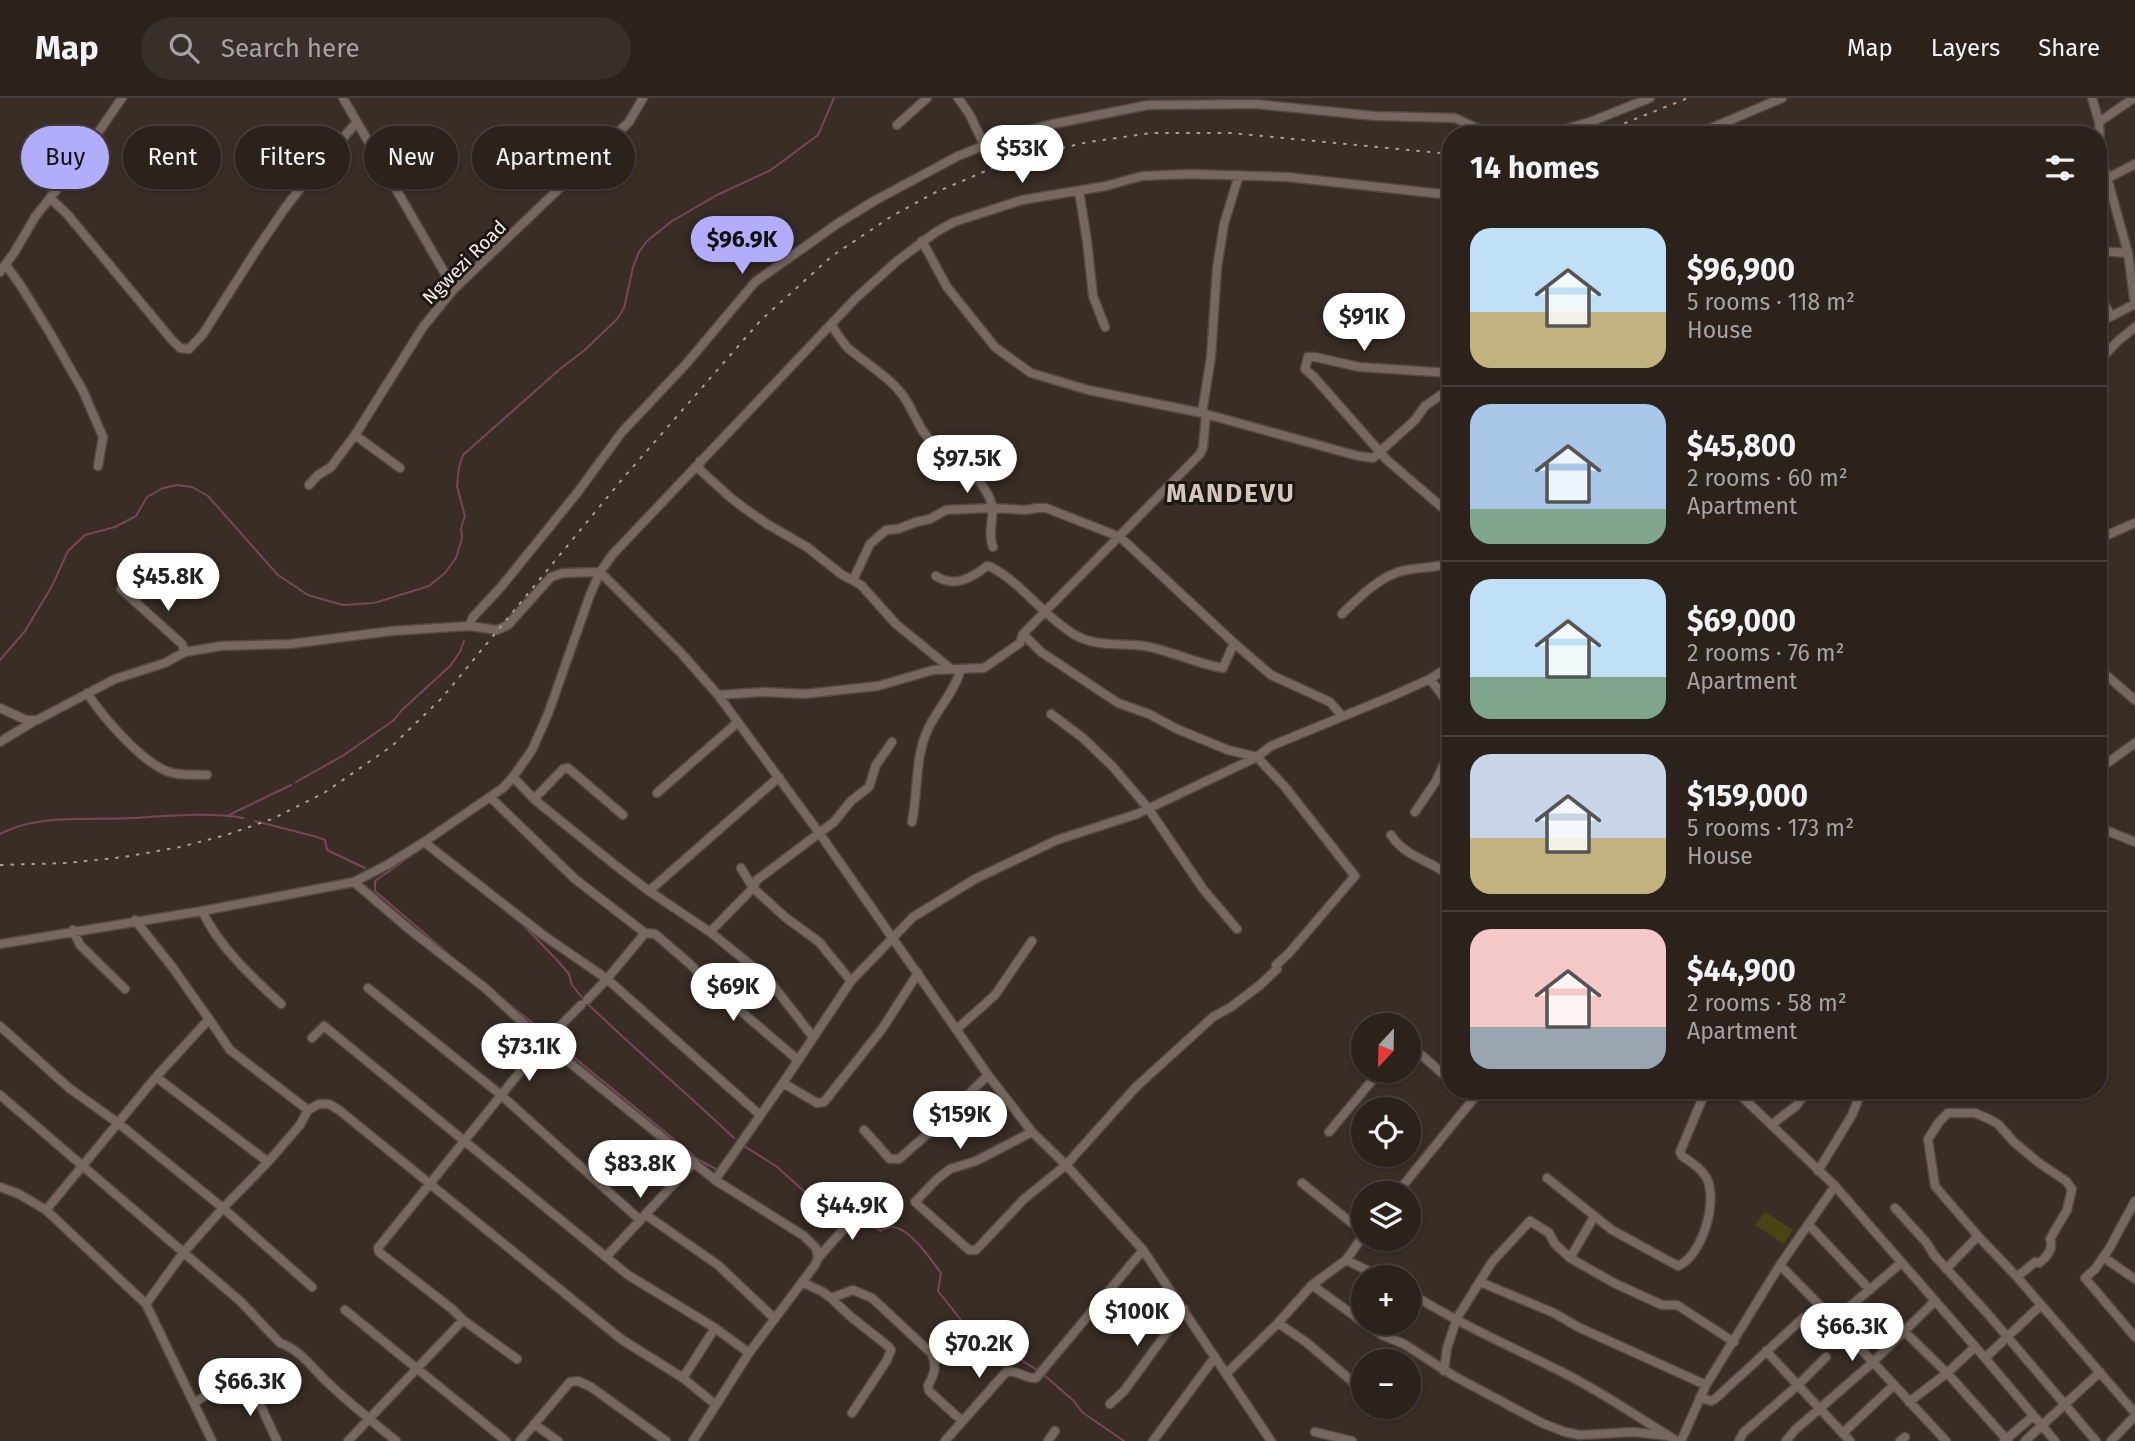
<!DOCTYPE html>
<meta charset="utf-8">
<style>
body{margin:0;font-family:"Fira Sans",sans-serif;background:#372f29;color:#f1f3f6;height:100vh;display:flex;flex-direction:column;font-size:26px;white-space:nowrap}
*{box-sizing:border-box;margin:0}
p{font-size:23px;color:#a6a4a3}
.icon{flex:none;width:38px;height:38px;fill:none;stroke:currentColor;stroke-width:2;stroke-linecap:round;stroke-linejoin:round}
.map{position:relative;flex:1;overflow:hidden}
.drawer{position:absolute;left:1442px;top:28px;width:665px;height:973px;display:flex;flex-direction:column;background:#2b221c;border-radius:28px;box-shadow:0 2px 5px #0004,0 0 0 2px #473f3b}
.drawer>*{flex:none}
.top-card{position:absolute;left:21px;top:28px;width:665px;height:63px;display:flex;gap:14px}
.needle{width:46px;rotate:202deg}
.fabs{position:absolute;left:1351px;top:915px;display:grid;gap:14px}
.fabs a{display:grid;place-items:center;width:70px;height:70px;border-radius:50%;background:#2b221c;box-shadow:0 2px 5px #0004,0 0 0 2px #473f3b;font-size:35px}
.price{position:absolute;translate:-50% -60px;padding:0 16px;border-radius:24px;background:#fff;color:#222;font-size:23px;line-height:46px;filter:drop-shadow(0 2px 4px #0008)}
.price::after{content:'';position:absolute;left:50%;top:42px;width:21px;height:16px;margin-left:-10px;background:inherit;clip-path:polygon(0 0,100% 0,50% 100%)}
.price.current{background:#b1adfa;color:#111}
ul{padding:0;list-style:none}
li{display:flex;align-items:center;gap:21px;height:175px;padding:0 28px}
li+li{border-top:2px solid #473f3b}
li span{display:grid;place-items:center;flex:none;width:196px;height:140px;border-radius:21px;color:#555}
li>.icon{margin-inline-start:auto}
span .icon{width:84px;height:84px;fill:#fffc;stroke-width:1}
li b{font-size:30px}
h2{display:flex;justify-content:space-between;align-items:center;height:84px;padding:0 28px;font-size:30px}
.pill{padding:0 24px;border-radius:32px;background:#2b221c;box-shadow:0 2px 5px #0004,0 0 0 2px #473f3b;font-size:24px;line-height:63px}
.pill.current{background:#b1adfa;color:#111}
header{display:flex;align-items:center;gap:42px;box-sizing:border-box;height:98px;padding:0 35px;background:#2b221c;border-bottom:2px solid #473f3b}
header strong{font-size:33px}
nav{display:flex;gap:38px;margin-inline-start:auto;font-size:24px}
.search{width:490px;height:63px;background:#372f29;display:flex;align-items:center;gap:18px;box-sizing:border-box;padding:0 24px;border-radius:38px;color:#a6a4a3;font-size:26px}
.map>svg:first-child{display:block}
</style>
<header>
<strong>Map</strong>
<div class="search"><svg class="icon" aria-label="search" viewBox="0 0 24 24"><circle cx="10" cy="10" r="6"/><path d="M15 15l6 6"/></svg>Search here</div>
<nav><a>Map</a><a>Layers</a><a>Share</a></nav>
</header>
<div class="map">
<svg width="2135" height="1343" viewBox="0 0 2135 1343">
<rect width="100%" height="100%" fill="#392d26"/>
<!-- grass -->
<path fill="#4a4413" d="M 1765,1114 L 1793,1132 L 1784,1146 L 1755,1127 Z"/>
<g fill="none" stroke-linecap="round" stroke-linejoin="round">
<!-- stream -->
<path stroke="#78465a" stroke-width="2" d="M 0,562 L 25,533 L 52,488 L 68,453 L 85,437 L 115,429 L 136,418 L 147,399 L 163,390 L 177,387 L 192,389 L 208,398 L 278,477 L 308,497 L 343,507 L 374,505 L 429,488 L 445,475 L 456,460 L 462,440 L 461,430 L 465,418 L 457,388 L 459,369 L 463,357 L 560,271 L 586,251 L 617,221 L 624,210 L 633,169 L 639,154 L 647,143 L 672,123 L 717,97 L 771,72 L 818,37 L 834,0
M 296,684 L 344,657 L 394,622 L 402,612 L 450,568 L 460,554 L 464,543
M 229,717 L 291,687
M 255,723 L 317,739 L 325,742 L 327,752 L 365,770
M 0,736 C 38,715 92,723 134,720 C 167,718 211,714 243,720
M 422,750 L 375,783 L 375,793 L 458,864
M 497,806 L 524,828 L 556,861 L 569,876 L 572,887 L 584,902
M 497,896 L 545,935
M 588,906 C 635,952 686,994 734,1040
M 553,942 L 699,1062 L 716,1071
M 744,1048 L 776,1068 L 806,1095 L 852,1115
M 860,1119 L 880,1133 C 882,1132 890,1129 891,1129 C 909,1128 931,1162 941,1175 L 938,1193 L 969,1232 L 986,1247 L 1006,1253 L 1039,1273
M 1044,1277 L 1074,1303 L 1082,1314 L 1124,1343"/>
<!-- minor casing -->
<g stroke="#534842" stroke-width="11">
<path id="minor" d="M 343,0 L 454,191
M 958,0 L 970,17 L 984,47
M 2092,0 L 2099,24 L 2100,46
M 1728,23 L 1729,37
M 2099,24 L 2134,0
M 897,27 L 927,0
M 1544,37 L 1590,24 L 1650,0
M 1695,37 L 1782,0
M 2098,47 L 2128,155 L 2135,207
M 2108,80 L 2135,66
M 1079,93 L 1087,143 L 1093,198 L 1105,229
M 50,100 L 67,116 L 172,242 L 180,250 L 189,251 L 203,236 L 257,151 L 285,110 L 314,73 L 357,24
M 922,143 L 947,189 L 995,249 L 1031,275 L 1088,292 L 1202,315 L 1358,358 L 1373,360 L 1415,322 L 1425,308 L 1451,290
M 2098,153 L 2128,155
M 6,167 L 21,188 L 50,235 L 83,293 L 103,339 L 98,368
M 0,174 L 14,155 L 35,119 L 72,72 L 122,0
M 2098,195 L 2111,218
M 2098,225 L 2135,206
M 832,228 C 837,235 842,244 848,250 C 865,265 887,277 901,295 C 914,311 918,332 933,345 C 938,350 945,353 951,357 C 967,369 982,383 990,401 C 997,417 986,433 993,449
M 2098,264 L 2118,243 L 2135,229
M 1451,275 L 1359,269 L 1315,259 L 1308,259 L 1305,271 L 1314,279 L 1387,362 L 1451,417
M 1202,315 L 1211,259 L 1217,170 L 1224,126 L 1239,77
M 355,337 L 400,370
M 700,363 L 699,371 L 731,400 L 744,410 L 767,426 L 807,449 L 841,476 L 861,487 L 896,526 L 951,571
M 309,387 L 318,377 L 331,369 L 355,337 L 423,229 L 454,191 L 629,24 L 643,0
M 2098,441 L 2135,425
M 936,478 C 954,490 972,480 987,468 L 991,469 C 1022,485 1043,518 1075,537 C 1096,549 1120,545 1144,548 C 1170,552 1196,566 1223,570 L 1234,545
M 853,482 L 870,446 L 886,432 L 898,431 L 916,424 L 930,421 L 946,412 L 992,410 L 1026,412 L 1037,410 L 1046,410 L 1120,439 L 1234,545 L 1271,577 L 1330,604 L 1342,618
M 121,491 L 182,546 L 185,554
M 1342,516 C 1358,500 1382,476 1406,472 C 1421,469 1436,470 1451,465
M 469,528 L 473,519 L 501,489 L 577,395 L 622,334 L 687,265 L 755,184 L 837,126 L 874,103 L 958,58 L 1013,36 L 1048,27 L 1148,7 L 1256,6 L 1375,18 L 1455,20 L 1485,34 L 1497,37
M 1023,536 L 1041,554 L 1118,605 L 1149,616 L 1177,631 L 1228,652 L 1257,659 L 1285,689 L 1355,778 L 1289,855 L 1276,867 L 1277,871 L 1260,887 L 1231,909 L 1213,919 L 1136,989 L 1066,1067 L 1024,1101 L 976,1152 L 969,1152 L 915,1104 L 936,1082 L 950,1071 L 976,1063 L 1032,1034
M 2098,570 L 2135,602
M 1430,581 L 1451,609
M 87,595 C 103,619 141,664 169,674 C 180,678 195,676 207,677
M 718,597 L 764,594 L 804,596 L 878,588 L 933,572 L 984,570 L 1020,545 L 1023,536 L 1200,356 L 1203,349 L 1206,316
M 0,610 L 26,622 L 37,622 L 115,581 L 165,565 L 185,554 L 221,548 L 290,546 L 392,533 L 469,528 L 497,532 L 508,527 L 551,479 L 563,475 L 600,474 L 682,556 L 718,597 L 820,736 L 988,977 L 1032,1034 L 1066,1067 L 1143,1152 L 1271,1343
M 1051,616 L 1083,640 L 1113,669 L 1148,710 L 1203,791 L 1237,831
M 0,644 L 34,623
M 2098,658 L 2106,666
M 2098,676 L 2106,666 L 2135,645
M 513,679 L 535,702 L 615,767 L 649,793 L 710,834 L 768,881 L 813,939
M 657,695 L 738,624
M 490,699 L 575,781 L 645,835 L 655,836 L 690,866 L 709,886 L 798,962
M 534,701 L 563,671 L 568,670 L 623,717
M 1415,714 L 1436,683 L 1451,651
M 912,724 C 918,694 915,661 927,633 C 937,611 954,595 961,571
M 2098,729 L 2135,744
M 1391,737 C 1406,760 1431,762 1451,779
M 424,744 L 543,837 L 607,881 L 760,1017
M 741,770 L 753,790 L 785,819 L 819,844 L 851,883
M 354,784 L 409,831 L 485,890 L 544,944 L 378,1150 L 379,1154 L 452,1211 L 463,1222
M 649,793 L 779,679
M 202,813 C 220,850 251,878 281,906
M 73,832 L 80,847 L 125,891
M 710,834 L 753,790 L 757,782 L 834,724 L 851,703 L 869,689 L 876,667 L 892,644
M 0,846 L 202,813 L 354,784 L 389,766 L 424,744 L 503,690 L 513,679 L 532,652 L 548,616 L 590,497 L 600,474 L 613,456 L 855,201 L 897,163 L 936,134 L 954,124 L 1022,102 L 1106,88 L 1142,78 L 1190,76 L 1287,79 L 1451,97
M 368,890 L 501,997 L 640,1122
M 587,902 L 607,881 L 645,835
M 581,907 L 544,944 L 715,1082 L 804,1138 L 816,1150 L 818,1160 L 815,1167 L 749,1255 L 693,1343
M 209,921 L 230,952 L 308,1012
M 0,928 L 69,990 L 118,1025 L 223,1110 L 312,1189
M 957,931 L 995,897 L 1032,843
M 312,940 L 324,928 L 628,1177 L 715,1230 L 749,1255
M 1409,946 L 1444,977 L 1450,978
M 156,979 L 268,1064
M 783,985 L 817,1005 L 824,1004 L 882,931 L 918,875
M 1735,992 L 1835,1088 L 1985,1260 L 2055,1343
M 0,997 L 240,1203 L 280,1245 C 301,1252 312,1270 327,1284 C 349,1305 373,1324 396,1343
M 1771,1027 L 1796,1008 L 1808,992
M 864,1032 L 890,1061 L 899,1061 L 941,1024 L 988,977
M 1329,1034 L 1380,973
M 1818,1073 L 1852,1017 L 1862,992
M 1547,1080 L 1612,1132 L 1678,1168 C 1702,1158 1718,1104 1707,1081 C 1702,1071 1691,1064 1682,1058 L 1680,1054 L 1706,992
M 715,1082 L 783,985 L 851,883 L 913,819 L 975,781 L 1057,742 L 1137,716 L 1257,659 L 1271,648 L 1390,599 L 1430,581 L 1451,568
M 1302,1085 L 1363,1134
M 0,1089 L 19,1096 L 46,1112 L 146,1206 L 212,1343
M 1396,1096 L 1475,999 L 1467,992
M 2135,1103 L 2109,1151 L 2095,1171 L 2085,1180 L 2135,1239
M 1895,1110 L 1926,1144 L 1934,1157 L 1987,1215 L 2096,1343
M 46,1112 L 156,979 L 209,921 L 173,870 L 135,822
M 646,1117 L 718,1167 L 775,1221
M 1809,1127 L 1870,1192
M 606,1159 L 694,1064
M 2103,1159 L 2135,1181
M 818,1160 L 863,1109
M 1570,1160 L 1594,1119
M 1346,1162 L 1383,1180
M 1780,1167 L 1834,1222 L 1946,1343
M 1946,1171 L 1978,1138
M 2017,1179 L 1978,1138 L 1935,1088 L 1928,1041 L 1939,1024 L 1948,1015 L 1975,1015 L 1989,1021 L 1998,1026 L 2014,1044 L 2039,1065 L 2066,1083 L 2072,1091 L 2067,1112 L 2050,1141 C 2054,1151 2047,1159 2039,1165 L 2035,1164 L 2017,1179 L 2135,1315
M 802,1184 L 823,1194 L 831,1200 L 853,1192 L 872,1200 L 931,1255 C 938,1268 934,1276 928,1288 L 929,1293 L 962,1323
M 1480,1184 L 1554,1215 L 1578,1229 L 1706,1287
M 1312,1187 L 1363,1224
M 1409,1194 C 1457,1225 1510,1248 1562,1274 C 1602,1294 1639,1320 1677,1343
M 831,1200 L 850,1218 L 889,1249 L 891,1252 L 887,1262 L 852,1315
M 146,1206 L 183,1155 L 223,1110 L 268,1064 L 300,1027 L 308,1012 L 319,1006 L 329,1006 L 339,1012 L 621,1241 L 683,1280 L 716,1307
M 345,1212 L 506,1343
M 1834,1222 L 1901,1165
M 1364,1225 L 1382,1237 L 1404,1246 L 1454,1278 L 1542,1325 L 1565,1334 L 1580,1337 L 1634,1334 L 1669,1338
M 1377,1234 L 1384,1225
M 1905,1234 L 1947,1275 L 2008,1343
M 1766,1253 L 1850,1343
M 1985,1260 L 2041,1207
M 1444,1273 L 1447,1250 L 1457,1220 L 1492,1164 L 1530,1123 L 1549,1135 L 1555,1146 L 1570,1160 L 1614,1185 L 1662,1207 L 1677,1207 L 1734,1244
M 1226,1276 L 1278,1225
M 683,1280 L 715,1230
M 1354,1285 L 1306,1244 L 1278,1225 L 1312,1187 L 1346,1162 L 1363,1138
M 1700,1299 L 1711,1303 L 1715,1301 L 1803,1220
M 1909,1304 L 1947,1275 L 1975,1249
M 194,1305 C 209,1295 232,1279 250,1285 L 277,1343
M 1110,1306 L 1124,1293 L 1184,1211
M 534,1326 L 558,1343
M 1315,1334 L 1352,1343
M 1843,1335 L 1894,1287
M 348,1343 L 463,1222 L 517,1261
M 520,1343 L 570,1284 L 578,1283 L 591,1289 L 666,1343
M 945,1343 L 1006,1274 C 1017,1271 1025,1281 1036,1280 L 1143,1152
M 1048,1343 L 1055,1333
M 1153,1343 L 1215,1259
M 1681,1343 L 1706,1287 L 1780,1167 L 1835,1088
M 1739,1343 L 1743,1335 L 1798,1287 L 1826,1259
M 1786,1343 L 1795,1332 L 1872,1265 L 1934,1204
M 1900,1343 L 1905,1339
M 2004,1343 L 2033,1318
M 2025,1343 L 2100,1274
M 2111,1343 L 2135,1318"/>
</g>
<!-- minor -->
<use href="#minor" stroke="#766861" stroke-width="8"/>
<!-- rail -->
<path stroke="#a79d98" stroke-width="2" stroke-dasharray="3.5 7" stroke-linecap="butt" d="M 1595,37 L 1688,0
M 0,767 L 67,765 L 124,759 L 180,749 L 226,737 L 272,721 L 324,695 L 392,648 L 442,600 L 624,379 L 761,222 L 832,158 L 892,118 L 934,95 L 1014,61 L 1088,44 L 1151,35 L 1232,35 L 1451,56"/>
</g>
<g text-anchor="middle" stroke-width="6" stroke-linejoin="round" paint-order="stroke">
<!-- street labels -->
<g font-size="19" fill="#f3ebe7" stroke="#1c1613">
<text transform="translate(464 164) rotate(-45)" y="7">Ngwezi Road</text>
</g>
<!-- district labels -->
<g font-size="26" font-weight="bold" letter-spacing="2" fill="#d5c6bd" stroke="#1c1613">
<text x="1231" y="404">MANDEVU</text>
</g>
</g>
</svg>
<div class="fabs">
<a><svg class="needle" viewBox="-14 -14 28 28"><path d="M0-13l5 13h-10z" fill="#e53935"/><path d="M0 13l5-13h-10z" fill="#a6a4a3"/></svg></a>
<a><svg class="icon" aria-label="locate" viewBox="0 0 24 24"><circle cx="12" cy="12" r="6"/><path d="M12 2v4M12 18v4M2 12h4M18 12h4"/></svg></a>
<a><svg class="icon" aria-label="layers" viewBox="0 0 24 24"><path d="M12 4l9 5-9 5-9-5zM3 14l9 5 9-5"/></svg></a>
<a>+</a>
<a>−</a>
</div>
<b class="price" style="left:1022px;top:87px">$53K</b>
<b class="price current" style="left:742px;top:178px">$96.9K</b>
<b class="price" style="left:1364px;top:255px">$91K</b>
<b class="price" style="left:967px;top:397px">$97.5K</b>
<b class="price" style="left:168px;top:515px">$45.8K</b>
<b class="price" style="left:733px;top:925px">$69K</b>
<b class="price" style="left:529px;top:985px">$73.1K</b>
<b class="price" style="left:960px;top:1053px">$159K</b>
<b class="price" style="left:640px;top:1102px">$83.8K</b>
<b class="price" style="left:852px;top:1144px">$44.9K</b>
<b class="price" style="left:1137px;top:1250px">$100K</b>
<b class="price" style="left:1852px;top:1265px">$66.3K</b>
<b class="price" style="left:979px;top:1282px">$70.2K</b>
<b class="price" style="left:250px;top:1320px">$66.3K</b>
<div class="top-card">
<a class="pill current">Buy</a>
<a class="pill">Rent</a>
<a class="pill">Filters</a>
<a class="pill">New</a>
<a class="pill">Apartment</a>
</div>
<section class="drawer">
<h2>14 homes<svg class="icon" aria-label="filters" viewBox="0 0 24 24"><path d="M4 7h16M4 17h16"/><circle cx="9" cy="7" r="2"/><circle cx="15" cy="17" r="2"/></svg></h2>
<ul>
<li><span style="background:linear-gradient(#bfe0f5 60%,#c2b280 0)"><svg class="icon" aria-label="home" viewBox="0 0 24 24"><path d="M3 11l9-7 9 7M6 9v11h12V9"/></svg></span><div><b>$96,900</b><p>5 rooms · 118 m²</p><p>House</p></div></li>
<li><span style="background:linear-gradient(#a9c7e8 75%,#7fa58c 0)"><svg class="icon" aria-label="home" viewBox="0 0 24 24"><path d="M3 11l9-7 9 7M6 9v11h12V9"/></svg></span><div><b>$45,800</b><p>2 rooms · 60 m²</p><p>Apartment</p></div></li>
<li><span style="background:linear-gradient(#bfe0f5 70%,#7fa58c 0)"><svg class="icon" aria-label="home" viewBox="0 0 24 24"><path d="M3 11l9-7 9 7M6 9v11h12V9"/></svg></span><div><b>$69,000</b><p>2 rooms · 76 m²</p><p>Apartment</p></div></li>
<li><span style="background:linear-gradient(#c9d6e8 60%,#c2b280 0)"><svg class="icon" aria-label="home" viewBox="0 0 24 24"><path d="M3 11l9-7 9 7M6 9v11h12V9"/></svg></span><div><b>$159,000</b><p>5 rooms · 173 m²</p><p>House</p></div></li>
<li><span style="background:linear-gradient(#f6c9c9 70%,#9aa5b1 0)"><svg class="icon" aria-label="home" viewBox="0 0 24 24"><path d="M3 11l9-7 9 7M6 9v11h12V9"/></svg></span><div><b>$44,900</b><p>2 rooms · 58 m²</p><p>Apartment</p></div></li>
</ul>
</section>
</div>
